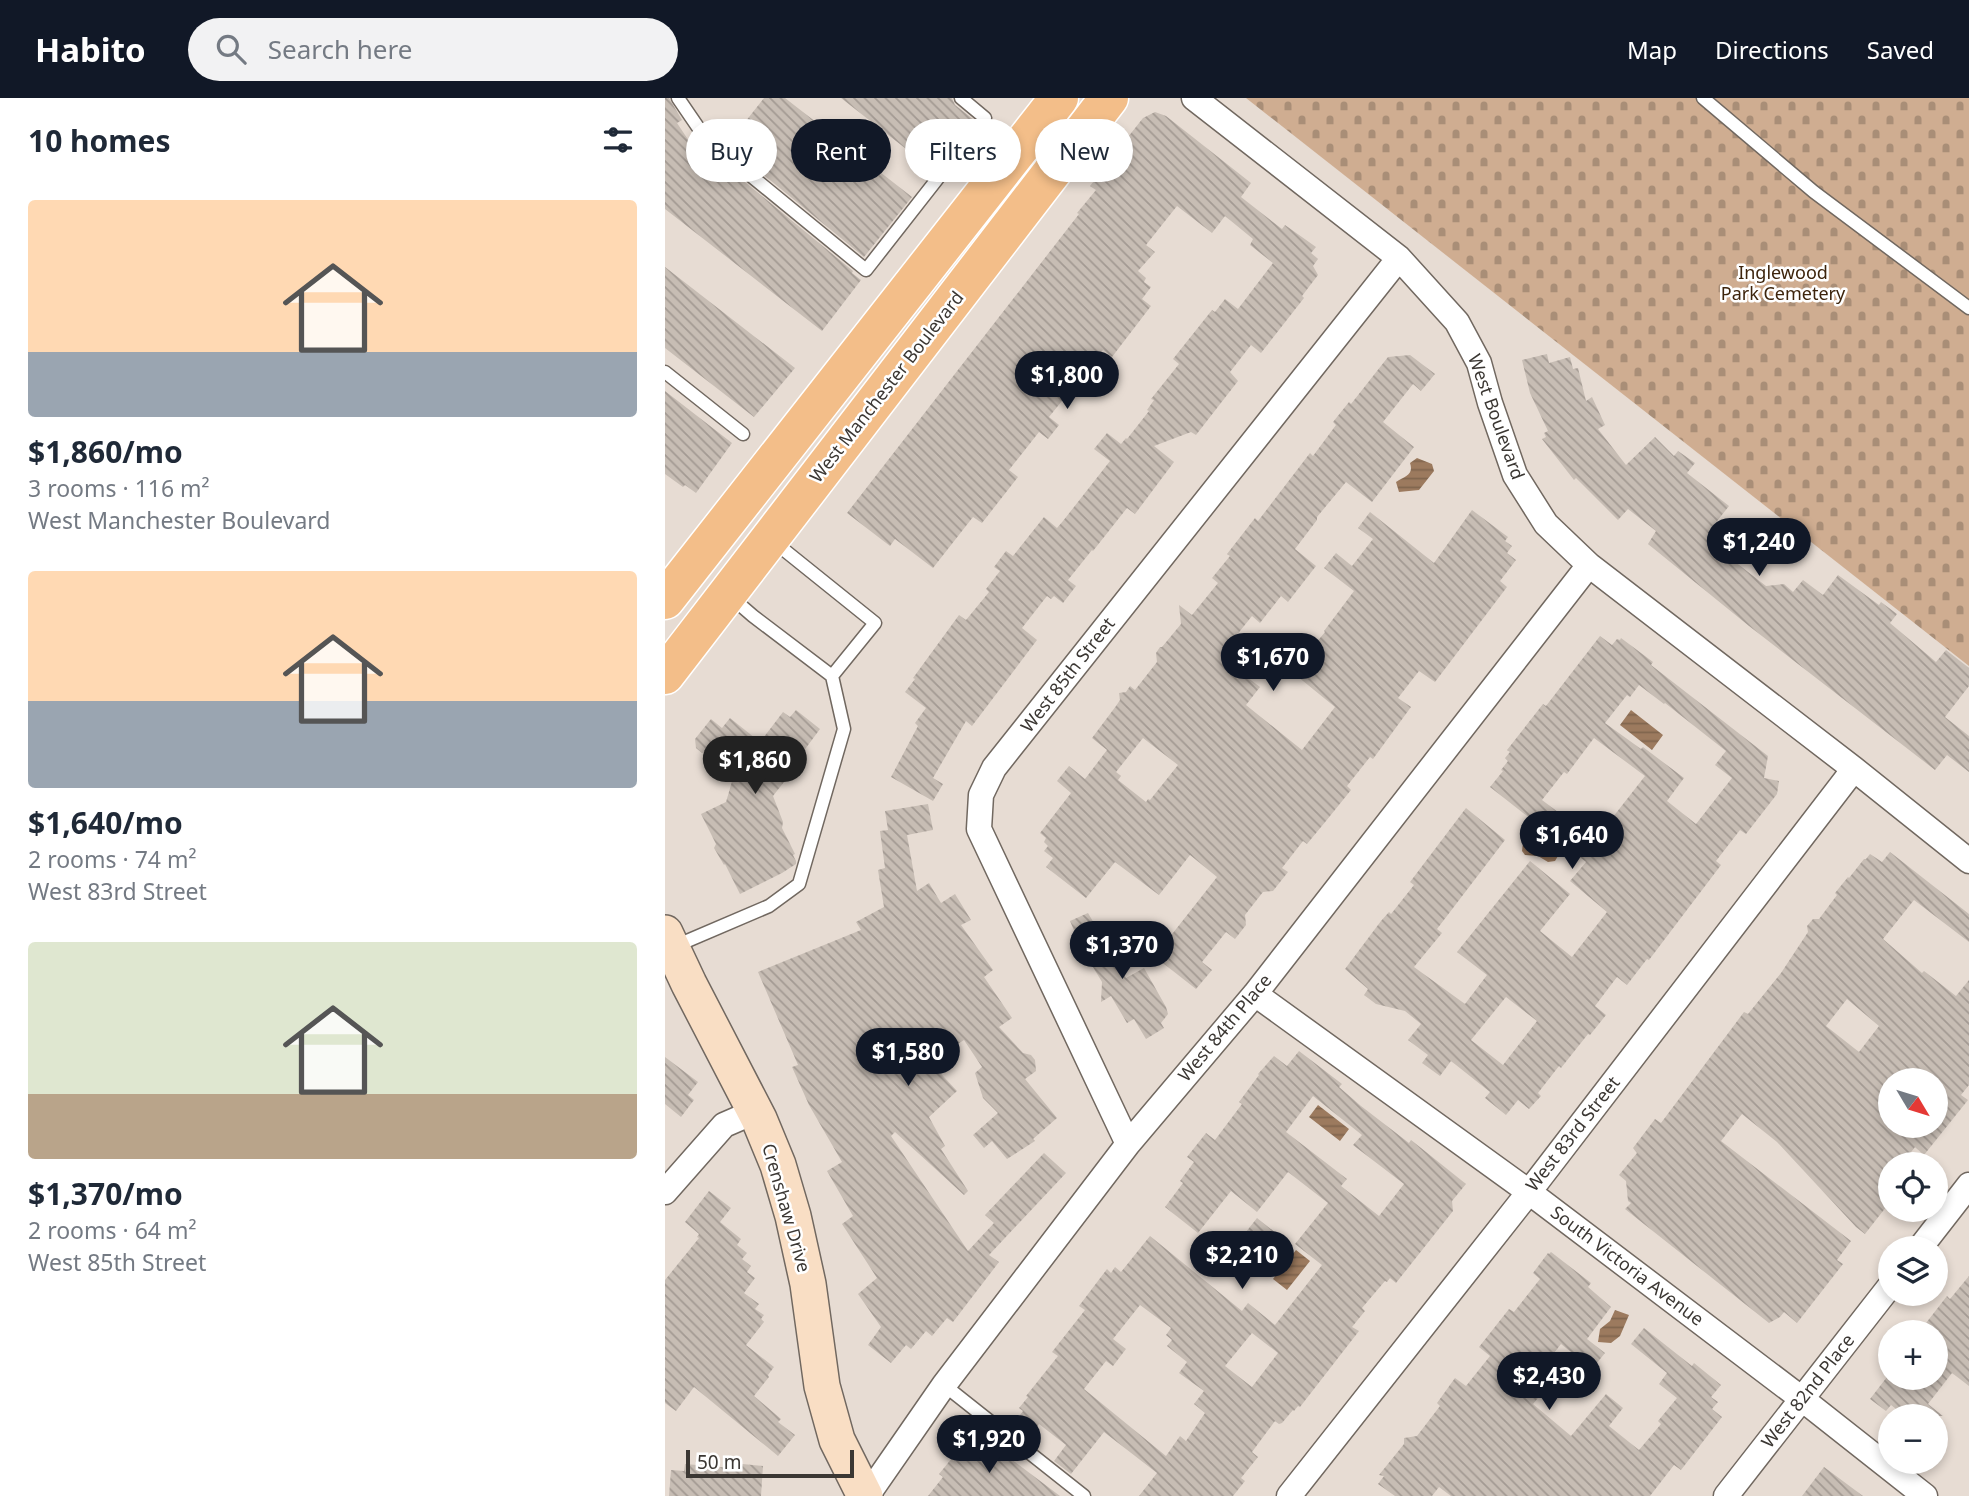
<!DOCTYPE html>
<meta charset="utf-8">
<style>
body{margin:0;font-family:"Noto Sans",sans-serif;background:#f2f2f3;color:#1f2937;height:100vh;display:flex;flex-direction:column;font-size:26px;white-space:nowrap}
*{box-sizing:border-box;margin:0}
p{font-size:23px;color:#747a83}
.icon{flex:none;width:38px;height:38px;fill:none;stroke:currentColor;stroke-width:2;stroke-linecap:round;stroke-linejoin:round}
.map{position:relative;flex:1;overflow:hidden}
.drawer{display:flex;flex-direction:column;background:#fff;width:665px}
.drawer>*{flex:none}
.guide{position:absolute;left:21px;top:21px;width:665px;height:63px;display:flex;gap:14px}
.needle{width:46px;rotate:128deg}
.tools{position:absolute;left:1213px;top:970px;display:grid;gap:14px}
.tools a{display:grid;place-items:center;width:70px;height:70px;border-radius:50%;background:#fff;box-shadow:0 4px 10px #0003;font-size:35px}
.scale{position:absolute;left:21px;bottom:18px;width:168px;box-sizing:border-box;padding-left:7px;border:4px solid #3b3733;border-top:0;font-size:19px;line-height:24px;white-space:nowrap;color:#3b3733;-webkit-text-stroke:5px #fff;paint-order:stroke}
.price{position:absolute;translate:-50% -60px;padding:0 16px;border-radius:24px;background:#111827;color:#fff;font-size:23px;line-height:46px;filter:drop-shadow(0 2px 4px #0008)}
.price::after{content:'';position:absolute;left:50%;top:42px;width:21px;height:16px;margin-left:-10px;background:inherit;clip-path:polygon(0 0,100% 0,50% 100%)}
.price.selected{background:#222;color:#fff}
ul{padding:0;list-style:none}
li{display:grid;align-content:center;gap:14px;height:371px;padding:0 28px}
li span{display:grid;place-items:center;height:217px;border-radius:7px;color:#555}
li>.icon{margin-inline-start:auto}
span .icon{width:126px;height:126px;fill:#fffc;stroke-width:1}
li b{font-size:30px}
h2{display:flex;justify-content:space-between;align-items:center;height:84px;padding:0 28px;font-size:30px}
.chip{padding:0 24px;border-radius:32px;background:#fff;box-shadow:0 4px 10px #0003;font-size:24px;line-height:63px}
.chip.selected{background:#111827;color:#fff}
header{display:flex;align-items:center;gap:42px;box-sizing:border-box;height:98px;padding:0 35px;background:#111827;color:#fff}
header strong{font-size:33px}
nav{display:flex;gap:38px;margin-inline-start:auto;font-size:24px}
.search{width:490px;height:63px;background:#f2f2f3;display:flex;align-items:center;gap:18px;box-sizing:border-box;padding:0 24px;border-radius:38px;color:#747a83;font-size:26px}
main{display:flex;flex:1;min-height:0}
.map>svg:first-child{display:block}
</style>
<header>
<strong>Habito</strong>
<div class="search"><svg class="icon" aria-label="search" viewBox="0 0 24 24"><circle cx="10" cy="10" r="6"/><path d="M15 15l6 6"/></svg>Search here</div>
<nav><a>Map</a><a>Directions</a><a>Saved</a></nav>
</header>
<main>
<section class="drawer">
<h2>10 homes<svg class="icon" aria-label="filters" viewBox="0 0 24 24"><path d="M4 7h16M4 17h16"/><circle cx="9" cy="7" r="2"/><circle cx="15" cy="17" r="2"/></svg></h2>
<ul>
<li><span style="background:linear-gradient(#ffd9b3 70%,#9aa5b1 0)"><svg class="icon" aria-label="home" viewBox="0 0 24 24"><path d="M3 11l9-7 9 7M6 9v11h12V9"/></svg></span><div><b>$1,860/mo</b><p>3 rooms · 116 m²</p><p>West Manchester Boulevard</p></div></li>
<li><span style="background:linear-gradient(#ffd9b3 60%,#9aa5b1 0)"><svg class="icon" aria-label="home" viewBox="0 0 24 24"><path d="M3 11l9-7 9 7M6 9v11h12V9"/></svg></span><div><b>$1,640/mo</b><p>2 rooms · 74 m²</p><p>West 83rd Street</p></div></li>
<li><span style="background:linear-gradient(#dfe7d0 70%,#b9a48a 0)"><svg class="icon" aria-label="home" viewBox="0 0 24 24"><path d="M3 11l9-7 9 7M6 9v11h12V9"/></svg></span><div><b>$1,370/mo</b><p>2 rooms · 64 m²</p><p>West 85th Street</p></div></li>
</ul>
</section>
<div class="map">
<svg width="1304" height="1398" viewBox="0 0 1304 1398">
<defs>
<pattern id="cemetery-stones" width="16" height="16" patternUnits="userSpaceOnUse" patternTransform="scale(1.75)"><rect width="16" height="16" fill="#cfad91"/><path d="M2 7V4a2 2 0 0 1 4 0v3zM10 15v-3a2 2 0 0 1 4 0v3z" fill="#a98e77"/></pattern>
<pattern id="water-rules" width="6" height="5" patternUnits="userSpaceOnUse" patternTransform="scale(1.75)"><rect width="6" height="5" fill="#9c7a5e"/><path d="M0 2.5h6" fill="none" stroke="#80654e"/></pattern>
<pattern id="building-back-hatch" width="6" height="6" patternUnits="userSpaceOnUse" patternTransform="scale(1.75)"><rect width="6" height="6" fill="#c7bdb4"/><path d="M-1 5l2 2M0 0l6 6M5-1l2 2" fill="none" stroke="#a39a93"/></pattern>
</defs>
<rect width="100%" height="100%" fill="#e7dcd3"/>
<!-- cemetery -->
<path fill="url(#cemetery-stones)" d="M 581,0 L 1304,0 L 1304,568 Z"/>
<!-- water -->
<path fill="url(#water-rules)" d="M 752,360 L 767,366 L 769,373 L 754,392 L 734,394 L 731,384 C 740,378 749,377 745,365 Z
M 1106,440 L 1112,444 L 1114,450 L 1112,453 L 1101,456 L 1089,465 L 1083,463 C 1074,448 1093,441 1106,440 Z
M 966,612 L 998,637 L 987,652 L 955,627 Z
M 868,740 C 881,741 889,746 893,758 L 890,763 L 883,764 L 873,758 L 860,757 L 857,753 L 858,745 Z
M 653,1007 L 684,1031 L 675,1043 L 644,1019 Z
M 631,1152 L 645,1163 L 622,1192 L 608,1181 Z
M 950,1212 L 964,1217 L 955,1238 L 946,1245 L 933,1244 L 935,1231 L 945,1223 Z"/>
<!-- building -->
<path fill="url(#building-back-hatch)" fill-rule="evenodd" d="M 0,0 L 4,0 L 17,22 L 12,25 L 30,52 L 48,66 L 52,61 L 188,173 L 187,175 L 196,182 L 157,233 L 0,111 Z
M 99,0 L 120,0 L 247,99 L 199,159 L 62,47 Z
M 176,0 L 287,0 L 290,7 L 308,21 L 268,72 Z
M 490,14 L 501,18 L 586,85 L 576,99 L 617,131 L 620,127 L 651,149 L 646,155 L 653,161 L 648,168 L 653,177 L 637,198 L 639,200 L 596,255 L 586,247 L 565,274 L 573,283 L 531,337 L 526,334 L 489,348 L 509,364 L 470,416 L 462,410 L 428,453 L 427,452 L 403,482 L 411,488 L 398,505 L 389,498 L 386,501 L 382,498 L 357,530 L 372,542 L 307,628 L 301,623 L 268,680 L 278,686 L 268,703 L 226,679 L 253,628 L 250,625 L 261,610 L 240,594 L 250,581 L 248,580 L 294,517 L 301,522 L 324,494 L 321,491 L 335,473 L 329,469 L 341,453 L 348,458 L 379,419 L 392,430 L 398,423 L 445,363 L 429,351 L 442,335 L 456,346 L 461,340 L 462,341 L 484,313 L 482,312 L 489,302 L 486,301 L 514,266 L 508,261 L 547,212 L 550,214 L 560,201 L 573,211 L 608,165 L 585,147 L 588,141 L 560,118 L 547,135 L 512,108 L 481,147 L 490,154 L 473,173 L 481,180 L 479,184 L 486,189 L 477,201 L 486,208 L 447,259 L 438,252 L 384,319 L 394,327 L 383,341 L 374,334 L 344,372 L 353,379 L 317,425 L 308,419 L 268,470 L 230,441 L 225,448 L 182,415 L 414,116 L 412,115 L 431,92 L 425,88 L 452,53 L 478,20 Z
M 0,169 L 130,270 L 89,319 L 0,250 Z
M 882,256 L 884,265 L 905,259 L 908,271 L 913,270 L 921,303 L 927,299 L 940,327 L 933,331 L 961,367 L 990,339 L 1009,358 L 1013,353 L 1030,365 L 1022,375 L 1064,408 L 1045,432 L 1065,448 L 1060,456 L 1101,488 L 1119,486 L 1128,494 L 1138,482 L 1158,497 L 1173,477 L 1214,507 L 1216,504 L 1232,516 L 1225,525 L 1271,564 L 1281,552 L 1304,570 L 1304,588 L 1280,619 L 1304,638 L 1304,674 L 1282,657 L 1270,672 L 1084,528 L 983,446 L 991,433 L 963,411 L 953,422 L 911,380 L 909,382 L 877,341 L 881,339 L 879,335 L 883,333 L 865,295 L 857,262 Z
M 745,257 L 770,276 L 756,293 L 748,286 L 718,324 L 749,349 L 707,404 L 681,384 L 652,419 L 652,422 L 630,451 L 651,468 L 623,504 L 616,498 L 595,525 L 587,518 L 559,553 L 566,558 L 562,564 L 595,589 L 581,607 L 637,652 L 670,609 L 627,574 L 660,534 L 659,533 L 689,493 L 659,470 L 671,455 L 687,468 L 708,441 L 693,430 L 705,414 L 769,465 L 807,412 L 843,439 L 840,443 L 847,448 L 842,455 L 851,462 L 835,483 L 842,489 L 770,584 L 754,573 L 733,600 L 746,609 L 708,661 L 705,659 L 682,688 L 686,692 L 661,723 L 642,746 L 638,743 L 617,770 L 623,774 L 608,793 L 598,794 L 580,817 L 581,827 L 570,841 L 561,834 L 537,864 L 547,872 L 531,891 L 494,862 L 498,860 L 484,849 L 496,834 L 504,840 L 552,779 L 525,757 L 494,797 L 450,764 L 421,800 L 381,769 L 388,760 L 379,753 L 383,748 L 379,744 L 381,740 L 375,735 L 406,695 L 392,683 L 404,668 L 420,681 L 442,652 L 427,640 L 451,608 L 455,602 L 454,595 L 461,594 L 465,588 L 470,592 L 492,564 L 491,555 L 495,549 L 497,549 L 516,526 L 514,507 L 527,517 L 553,485 L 547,480 L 565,458 L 562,456 L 590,420 L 593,423 L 645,355 L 648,358 L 671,327 L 668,324 L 684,304 L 686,306 L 723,259 ZM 478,640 L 513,667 L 485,702 L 483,701 L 481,704 L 453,682 L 456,678 L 451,674 Z
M 0,293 L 67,345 L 31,395 L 20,387 L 18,389 L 0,376 Z
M 935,538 L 947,547 L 952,541 L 955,542 L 956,540 L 988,564 L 986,567 L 1103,658 L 1099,680 L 1114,683 L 1112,696 L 1081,736 L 1075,732 L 1051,763 L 1056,767 L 984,862 L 982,861 L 962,887 L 952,879 L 930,908 L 941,917 L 925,937 L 923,936 L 896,970 L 894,968 L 873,995 L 876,998 L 864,1011 L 853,1002 L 841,1017 L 820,1000 L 825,994 L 786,963 L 775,978 L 757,965 L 763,957 L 743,942 L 756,926 L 740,913 L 711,906 L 699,897 L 703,891 L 680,871 L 716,823 L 724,814 L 726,816 L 749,787 L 745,784 L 801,710 L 840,742 L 772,831 L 777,835 L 749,869 L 800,906 L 822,877 L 792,854 L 865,763 L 905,796 L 875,833 L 907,859 L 942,814 L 905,783 L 921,764 L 825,689 L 838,673 L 836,672 L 843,663 L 840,660 L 845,654 L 842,652 L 878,606 L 881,608 ZM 974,587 L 999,606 L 1000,605 L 1061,653 L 1050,667 L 1067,680 L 1031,726 L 1002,703 L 1019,680 L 978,649 L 976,651 L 940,625 L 962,597 L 965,599 ZM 929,640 L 980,678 L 930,742 L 877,702 L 899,674 L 902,676 ZM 841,899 L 872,923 L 838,967 L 806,942 Z
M 131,612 L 155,631 L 138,654 L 141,656 L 108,698 L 118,724 L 117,730 L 130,756 L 128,757 L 131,763 L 131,766 L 117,775 L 75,796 L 60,766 L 59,767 L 49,750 L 51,746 L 36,716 L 61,704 L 68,680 L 56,670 L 70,651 L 37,655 L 31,650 L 30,641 L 46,621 L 57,630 L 65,620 L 95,644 L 118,614 L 125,619 Z
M 263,706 L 268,732 L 242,737 L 252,793 L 264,785 L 276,805 L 290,796 L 306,822 L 296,827 L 328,872 L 319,879 L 347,920 L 334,929 L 358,955 L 366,957 L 370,962 L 371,973 L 360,981 L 392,1020 L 368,1041 L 370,1043 L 342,1061 L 327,1043 L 319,1050 L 308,1037 L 333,1015 L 318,1000 L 310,975 L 317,969 L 299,942 L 265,964 L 292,993 L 264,1019 L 280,1048 L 276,1051 L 303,1093 L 299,1097 L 230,1034 L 226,1038 L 303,1153 L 329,1125 L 320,1117 L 379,1055 L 401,1075 L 324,1157 L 334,1164 L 288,1224 L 282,1220 L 267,1238 L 261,1233 L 246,1251 L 241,1247 L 226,1265 L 203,1247 L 216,1229 L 193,1196 L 212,1180 L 177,1126 L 188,1118 L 162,1073 L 177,1064 L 144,1007 L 127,969 L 133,967 L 93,874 L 196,832 L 191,824 L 219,809 L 213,772 L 220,770 L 215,733 L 223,732 L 220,713 Z
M 1225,754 L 1304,816 L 1304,844 L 1249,802 L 1218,841 L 1257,875 L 1259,873 L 1291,898 L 1304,882 L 1304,987 L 1296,997 L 1303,1002 L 1259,1057 L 1250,1049 L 1237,1066 L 1225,1066 L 1225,1104 L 1200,1136 L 1191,1129 L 1112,1044 L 1077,1016 L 1056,1043 L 1186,1143 L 1172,1162 L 1178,1166 L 1132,1225 L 1119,1214 L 1115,1219 L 1104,1225 L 960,1111 L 966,1105 L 963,1103 L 961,1083 L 954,1077 L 972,1055 L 968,1050 L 990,1021 L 996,1025 L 1079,914 L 1083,916 L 1116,875 L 1143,834 L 1142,828 L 1148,821 L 1154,821 L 1172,797 L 1170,795 L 1183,779 L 1184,780 L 1199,761 L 1201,761 L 1205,756 L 1217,764 ZM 1182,901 L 1214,928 L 1194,954 L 1161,928 ZM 1225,982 L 1270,982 L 1270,1027 L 1225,1027 Z
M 423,815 L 461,880 L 479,870 L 501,909 L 503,916 L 496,925 L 499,930 L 481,941 L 469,921 L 462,925 L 446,898 L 436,904 L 437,884 L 417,851 L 405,823 Z
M 634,953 L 677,986 L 674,989 L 696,1008 L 744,1045 L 746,1042 L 801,1086 L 787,1103 L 788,1113 L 731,1185 L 725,1180 L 722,1184 L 720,1183 L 697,1210 L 700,1213 L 687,1229 L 694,1233 L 635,1309 L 633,1308 L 629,1313 L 628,1312 L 617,1325 L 614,1326 L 610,1323 L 587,1354 L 593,1359 L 576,1380 L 580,1383 L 568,1398 L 474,1398 L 492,1375 L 439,1334 L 406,1376 L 389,1363 L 401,1347 L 374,1326 L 362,1341 L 346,1329 L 358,1313 L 354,1310 L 363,1299 L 361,1298 L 393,1258 L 387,1254 L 420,1212 L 414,1208 L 442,1171 L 446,1175 L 450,1169 L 456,1174 L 485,1138 L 577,1213 L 583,1205 L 610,1227 L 657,1167 L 630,1146 L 663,1105 L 623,1074 L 592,1114 L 566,1093 L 533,1135 L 500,1109 L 518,1085 L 515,1083 L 529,1064 L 522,1059 L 541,1035 L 550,1042 L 577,1006 L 574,1004 L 594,977 L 593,976 L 609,958 L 622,968 ZM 648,998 L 697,1037 L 688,1047 L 739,1086 L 714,1118 L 676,1088 L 682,1081 L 621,1034 ZM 475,1207 L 506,1230 L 501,1237 L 507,1242 L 502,1248 L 522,1264 L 514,1275 L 539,1293 L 529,1306 L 540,1315 L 521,1343 L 515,1338 L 501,1358 L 419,1291 L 441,1263 L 448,1268 L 461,1251 L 448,1241 ZM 587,1235 L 613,1255 L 587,1289 L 560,1268 Z
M 0,959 L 33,984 L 23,997 L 29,1002 L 16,1019 L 0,1006 Z
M 44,1093 L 66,1110 L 55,1124 L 76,1141 L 72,1147 L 82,1155 L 77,1161 L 86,1168 L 82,1174 L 90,1180 L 79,1195 L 94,1206 L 90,1211 L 99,1217 L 96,1221 L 99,1224 L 81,1247 L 109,1269 L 103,1277 L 104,1279 L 89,1298 L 116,1321 L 113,1324 L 130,1337 L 113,1358 L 29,1289 L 11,1313 L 0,1305 L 0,1182 L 34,1140 L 32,1139 L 34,1136 L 20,1124 Z
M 592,1120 L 616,1139 L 605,1152 L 598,1147 L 579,1171 L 562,1158 Z
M 886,1154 L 926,1185 L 923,1189 L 946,1209 L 922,1241 L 940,1255 L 927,1271 L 896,1246 L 874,1274 L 886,1284 L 868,1306 L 906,1338 L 941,1296 L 958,1310 L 944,1328 L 974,1352 L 996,1326 L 993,1323 L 1012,1300 L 994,1286 L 1002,1275 L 966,1246 L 979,1230 L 1027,1268 L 1029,1265 L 1056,1287 L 1046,1299 L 1053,1304 L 1047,1311 L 1057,1319 L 1016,1372 L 1009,1367 L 985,1398 L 786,1398 L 774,1389 L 767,1398 L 730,1398 L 713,1386 L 719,1378 L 714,1377 L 739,1346 L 739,1340 L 752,1338 L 775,1308 L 772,1305 L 790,1280 L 801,1288 L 825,1258 L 814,1249 L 844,1211 L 849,1214 L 875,1181 L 868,1175 L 883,1155 L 884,1156 Z
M 1304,1178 L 1304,1288 L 1287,1275 L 1263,1306 L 1278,1318 L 1240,1318 L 1226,1307 L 1221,1313 L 1205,1301 L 1222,1279 L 1270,1279 L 1270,1234 L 1254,1234 L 1282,1198 L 1285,1201 Z
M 318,1336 L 332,1347 L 335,1343 L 351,1355 L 346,1361 L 395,1398 L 263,1398 L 278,1379 L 274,1376 L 287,1360 L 291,1363 L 296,1356 L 300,1359 Z
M 67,1365 L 98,1368 L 96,1398 L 4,1398 L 6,1372 L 19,1373 L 20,1366 L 67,1370 Z
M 1159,1369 L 1198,1398 L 1137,1398 Z"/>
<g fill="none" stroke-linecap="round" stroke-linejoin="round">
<!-- service casing -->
<g stroke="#716860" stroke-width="15">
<path id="service" d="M 13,0 L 41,41 L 201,172 L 320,20 L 296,0
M 1038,0 L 1149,94 L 1304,210
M 0,274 L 78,336
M 108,443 L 210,525 L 167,578
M 8,849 L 104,808 L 134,786 L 179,631 L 167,578 L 88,518 L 66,499
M 279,1287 L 419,1398"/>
</g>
<!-- minor casing -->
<g stroke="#716860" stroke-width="27">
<path id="minor" d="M 529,0 L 734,160 L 792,224 L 814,265 L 825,305 L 850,377 L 881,426 L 924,467 L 1189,671 L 1304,763
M 590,896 L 864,1094 L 1137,1301 L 1260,1398
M 463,1046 L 314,731 L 316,697 L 329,670 L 734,160
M 0,1094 L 59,1027 L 89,1014
M 1255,1150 L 1304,1087
M 202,1398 L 279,1287 L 463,1046 L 590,896 L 924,467
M 624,1398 L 864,1094 L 1189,671
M 1061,1398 L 1225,1188"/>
</g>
<!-- secondary casing -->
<g stroke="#716860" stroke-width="38">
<path id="secondary" d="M 0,835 L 24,886 L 94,1021 L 113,1067 L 128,1118 L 143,1186 L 157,1288 L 172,1342 L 200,1398"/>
</g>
<!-- primary casing -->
<g stroke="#fff" stroke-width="41">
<path id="primary" d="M 0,502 L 394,0
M 0,577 L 444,0"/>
</g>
<!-- service -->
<use href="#service" stroke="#fff" stroke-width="12"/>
<!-- minor -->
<use href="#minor" stroke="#fff" stroke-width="24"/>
<!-- secondary -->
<use href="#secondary" stroke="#f9dec4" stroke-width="35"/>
<!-- primary -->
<use href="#primary" stroke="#f3be89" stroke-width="38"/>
</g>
<g text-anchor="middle" stroke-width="5" stroke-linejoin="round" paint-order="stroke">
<!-- park labels -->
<g font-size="18" fill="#3d240c" stroke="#fff">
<text x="1118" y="181">Inglewood<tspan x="1118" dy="21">Park Cemetery</tspan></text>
</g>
<!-- street labels -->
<g font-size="18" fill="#3b3733" stroke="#fff">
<text transform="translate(222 289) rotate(-52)" y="6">West Manchester Boulevard</text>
<text transform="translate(831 319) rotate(70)" y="6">West Boulevard</text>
<text transform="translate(403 577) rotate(-52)" y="6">West 85th Street</text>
<text transform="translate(560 930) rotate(-50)" y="6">West 84th Place</text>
<text transform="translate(908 1036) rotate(-52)" y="6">West 83rd Street</text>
<text transform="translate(121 1110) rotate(74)" y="6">Crenshaw Drive</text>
<text transform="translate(962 1168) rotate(37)" y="6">South Victoria Avenue</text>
<text transform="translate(1143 1293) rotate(-52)" y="6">West 82nd Place</text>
</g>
</g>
</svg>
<div class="tools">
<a><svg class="needle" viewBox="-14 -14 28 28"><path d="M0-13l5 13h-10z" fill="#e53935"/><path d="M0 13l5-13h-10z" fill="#747a83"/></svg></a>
<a><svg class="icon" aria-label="locate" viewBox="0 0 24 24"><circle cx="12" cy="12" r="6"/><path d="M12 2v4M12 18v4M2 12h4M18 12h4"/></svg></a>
<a><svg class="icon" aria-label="layers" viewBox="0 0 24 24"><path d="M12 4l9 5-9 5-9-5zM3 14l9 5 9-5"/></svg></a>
<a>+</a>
<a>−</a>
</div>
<div class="scale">50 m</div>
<b class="price" style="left:402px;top:313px">$1,800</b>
<b class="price" style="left:1094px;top:480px">$1,240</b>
<b class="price" style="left:608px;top:595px">$1,670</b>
<b class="price selected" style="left:90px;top:698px">$1,860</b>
<b class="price" style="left:907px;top:773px">$1,640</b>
<b class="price" style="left:457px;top:883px">$1,370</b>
<b class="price" style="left:243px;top:990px">$1,580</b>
<b class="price" style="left:577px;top:1193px">$2,210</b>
<b class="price" style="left:884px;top:1314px">$2,430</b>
<b class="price" style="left:324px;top:1377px">$1,920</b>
<div class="guide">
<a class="chip">Buy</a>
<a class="chip selected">Rent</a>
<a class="chip">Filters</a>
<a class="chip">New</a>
</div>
</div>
</main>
